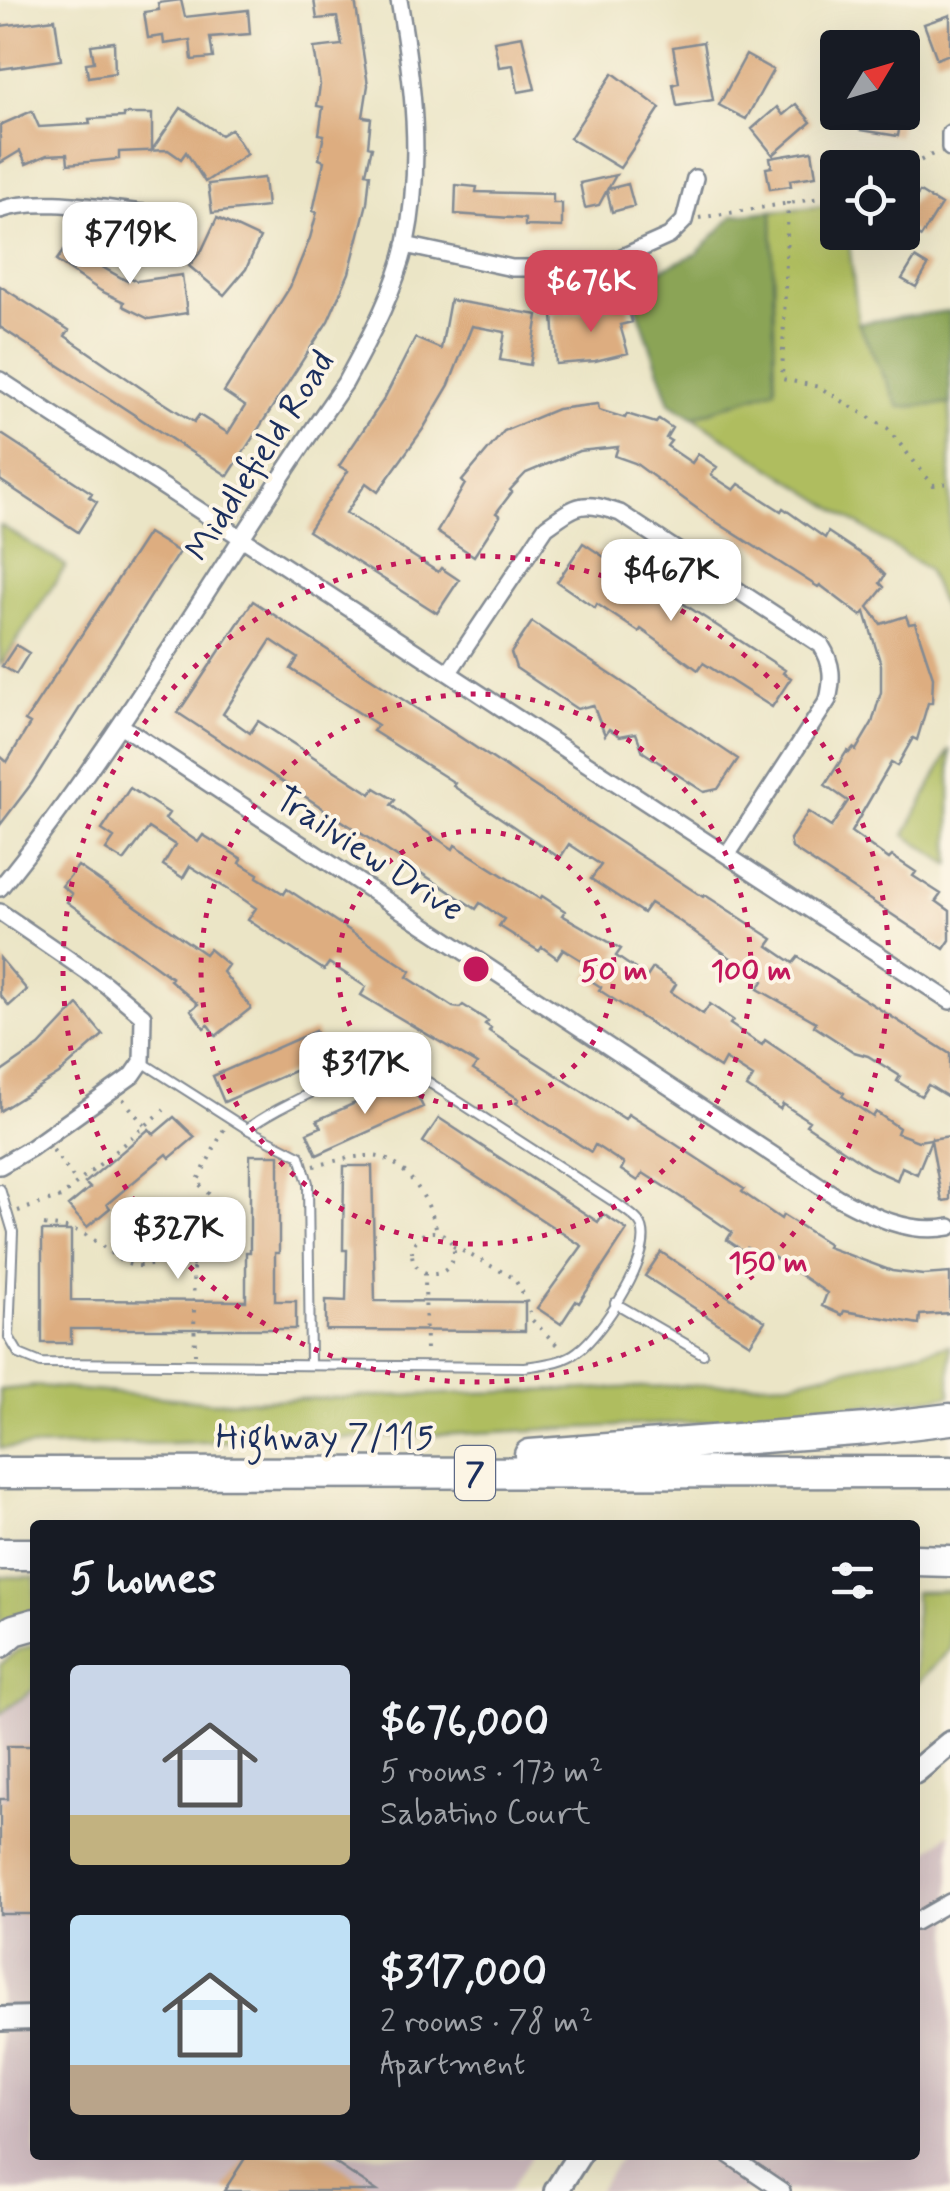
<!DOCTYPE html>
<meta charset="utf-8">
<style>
body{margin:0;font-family:Mynerve,sans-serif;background:#20242c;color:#f1f3f6;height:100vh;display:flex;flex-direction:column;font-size:38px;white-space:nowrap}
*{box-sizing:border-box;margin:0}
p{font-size:32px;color:#9ea1a6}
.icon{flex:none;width:55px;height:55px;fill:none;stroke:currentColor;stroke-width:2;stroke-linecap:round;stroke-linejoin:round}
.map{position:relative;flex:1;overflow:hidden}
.side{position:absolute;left:30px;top:1520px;width:890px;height:640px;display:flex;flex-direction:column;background:#171b24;border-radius:10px;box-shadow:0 10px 40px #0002}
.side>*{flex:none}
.needle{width:65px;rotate:52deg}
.fabs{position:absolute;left:820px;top:30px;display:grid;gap:20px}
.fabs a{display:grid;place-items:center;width:100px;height:100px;border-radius:10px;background:#171b24;box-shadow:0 10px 40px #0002;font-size:50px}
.price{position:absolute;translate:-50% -85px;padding:0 22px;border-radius:20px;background:#fff;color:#222;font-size:32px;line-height:65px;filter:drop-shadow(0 2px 5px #0008)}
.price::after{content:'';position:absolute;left:50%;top:60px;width:30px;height:22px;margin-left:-15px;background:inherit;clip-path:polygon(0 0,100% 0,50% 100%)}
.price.selected{background:#d1495b;color:#fff}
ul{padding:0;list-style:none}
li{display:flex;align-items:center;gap:30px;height:250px;padding:0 40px}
li span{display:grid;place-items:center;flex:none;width:280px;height:200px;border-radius:10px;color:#555}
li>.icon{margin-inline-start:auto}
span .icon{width:120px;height:120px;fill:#fffc;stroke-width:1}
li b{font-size:42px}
h2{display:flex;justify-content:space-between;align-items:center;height:120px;padding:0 40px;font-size:42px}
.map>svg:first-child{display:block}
</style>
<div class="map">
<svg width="950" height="2191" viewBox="0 0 950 2191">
<rect width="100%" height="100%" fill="#fcf5e5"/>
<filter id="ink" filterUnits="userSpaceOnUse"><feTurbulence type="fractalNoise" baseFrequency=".01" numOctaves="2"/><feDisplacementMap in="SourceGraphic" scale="20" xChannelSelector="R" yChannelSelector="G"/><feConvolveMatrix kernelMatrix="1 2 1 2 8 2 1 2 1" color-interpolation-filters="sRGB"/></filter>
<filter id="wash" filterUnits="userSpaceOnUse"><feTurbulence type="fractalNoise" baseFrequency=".0048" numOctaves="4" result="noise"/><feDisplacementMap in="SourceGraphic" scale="40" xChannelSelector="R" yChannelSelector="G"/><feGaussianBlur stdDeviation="2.25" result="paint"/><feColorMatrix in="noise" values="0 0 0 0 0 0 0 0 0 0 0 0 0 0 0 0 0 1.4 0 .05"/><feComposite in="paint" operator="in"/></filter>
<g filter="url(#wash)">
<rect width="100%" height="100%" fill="#ebe5c6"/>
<!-- industrial -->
<path fill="#d2bec2" d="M 35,1688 L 35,2155 L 532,2155 L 509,2191 L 0,2191 L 0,1714 Z
M 950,1833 L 950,2191 L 597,2191 L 623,2155 L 915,2155 L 915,1862 Z"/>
<!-- green -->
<path fill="#afbd5f" stroke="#65765e" stroke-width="2.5" d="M 837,205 L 838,232 L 848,233 L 858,323 L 899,407 L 950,404 L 950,625 L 927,569 L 693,417 L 775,389 L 772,211 Z
M 0,525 L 66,566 L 0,666 Z
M 950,749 L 950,865 L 905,835 Z
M 950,1345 L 950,1396 L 720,1421 L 414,1436 L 0,1448 L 0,1390 L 38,1386 L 214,1402 L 790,1382 Z
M 0,1577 L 35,1577 L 35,1610 L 0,1629 Z
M 950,1591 L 950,1649 L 915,1686 L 915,1592 Z
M 35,1644 L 35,1688 L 0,1714 L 0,1665 L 16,1651 Z"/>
<!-- forest -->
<path fill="#8ba456" stroke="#536a5a" stroke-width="2.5" d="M 772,211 L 775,389 L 693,417 L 670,403 L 629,284 L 696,254 L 734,215 Z
M 950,311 L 950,404 L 899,407 L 858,323 Z"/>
<g id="blocks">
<!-- building -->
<path fill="#ddad80" d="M 181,0 L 185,17 L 248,10 L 250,34 L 210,37 L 213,58 L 192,60 L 190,40 L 164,44 L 163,36 L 148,38 L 144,12 L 159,10 L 158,3 Z
M 314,0 L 355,0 L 368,85 L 363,117 L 371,118 L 368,146 L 372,147 L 366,173 L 370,174 L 367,203 L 349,273 L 328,321 L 228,476 L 0,327 L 0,286 L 69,330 L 65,336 L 147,392 L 194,422 L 199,415 L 228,433 L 245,406 L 224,392 L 290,287 L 310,238 L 317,212 L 313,211 L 324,161 L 319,159 L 324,135 L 319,134 L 323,107 L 317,106 L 320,85 L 314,48 L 342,45 L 337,17 L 317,19 Z
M 950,15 L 950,54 L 937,59 L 924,24 Z
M 55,19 L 61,60 L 0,69 L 0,26 Z
M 522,36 L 535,89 L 518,92 L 513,65 L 499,67 L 494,41 Z
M 114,42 L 115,73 L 88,77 L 86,63 L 94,62 L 91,45 Z
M 703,42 L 713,100 L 677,106 L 673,84 L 679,83 L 673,47 Z
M 746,55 L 773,70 L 746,119 L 719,105 Z
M 613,73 L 660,108 L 620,168 L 570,138 Z
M 796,104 L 811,122 L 773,155 L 752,129 L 777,107 L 783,115 Z
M 181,108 L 221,135 L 231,129 L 247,154 L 205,182 L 186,152 L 181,159 L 168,150 L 119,152 L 119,159 L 68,164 L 67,154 L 47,155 L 26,164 L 20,151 L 0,163 L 0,125 L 32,111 L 39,127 L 90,124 L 89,119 L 124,117 L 124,114 L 152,114 L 152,150 Z
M 864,112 L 902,112 L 898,136 L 861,130 Z
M 812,151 L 816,176 L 790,180 L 791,186 L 770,189 L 766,168 L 772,167 L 770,158 Z
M 616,175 L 608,189 L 628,184 L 634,206 L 612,212 L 607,190 L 599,205 L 585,208 L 580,183 Z
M 264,178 L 267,207 L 212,213 L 208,184 Z
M 456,185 L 477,187 L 476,192 L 553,194 L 553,203 L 562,203 L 562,227 L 525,226 L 525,219 L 455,214 Z
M 920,192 L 941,205 L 921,237 L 902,225 L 902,214 Z
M 217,218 L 260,238 L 246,269 L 224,295 L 189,266 L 202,250 Z
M 66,247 L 75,253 L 79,248 L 99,261 L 97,264 L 127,281 L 129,277 L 137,281 L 182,275 L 187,313 L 149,319 L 123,306 L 124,302 L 101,291 L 56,261 Z
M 915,258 L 928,266 L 916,287 L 902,279 Z
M 450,300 L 538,315 L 530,365 L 500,360 L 505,332 L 472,326 L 449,385 L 423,429 L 378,492 L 366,483 L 346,513 L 438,572 L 441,568 L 459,580 L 437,613 L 308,531 L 348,471 L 339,466 L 384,399 L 415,338 L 441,349 Z
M 627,302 L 632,322 L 620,325 L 628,353 L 595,361 L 556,364 L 553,314 L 603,311 L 602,308 Z
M 598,404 L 599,410 L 625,418 L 627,414 L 656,423 L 659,419 L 672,428 L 666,438 L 671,441 L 667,446 L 692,463 L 698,454 L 717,467 L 711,475 L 734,490 L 739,484 L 781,511 L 783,508 L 825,538 L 828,532 L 870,560 L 885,575 L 880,583 L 884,587 L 868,607 L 881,624 L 906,616 L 909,624 L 915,623 L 933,677 L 932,703 L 928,703 L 917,740 L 913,738 L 897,766 L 891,763 L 851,832 L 889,859 L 892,856 L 916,872 L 913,876 L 941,894 L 936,901 L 950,911 L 950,940 L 944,949 L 792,848 L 790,839 L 808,812 L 831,827 L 848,801 L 825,785 L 847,751 L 849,753 L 853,748 L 856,750 L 872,723 L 881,692 L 881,665 L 865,612 L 861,616 L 820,585 L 818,587 L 710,518 L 635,463 L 615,456 L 618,447 L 579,451 L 526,473 L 510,490 L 512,492 L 496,513 L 500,516 L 474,556 L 437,532 L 465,484 L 462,481 L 504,431 L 557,409 Z
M 0,433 L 92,493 L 89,497 L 97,502 L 78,532 L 0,480 Z
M 148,533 L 179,552 L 32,783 L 0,825 L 0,756 L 7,762 L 30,724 L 25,721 Z
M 583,543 L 624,570 L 626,568 L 647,580 L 785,670 L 783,673 L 791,678 L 772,707 L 703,663 L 698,670 L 641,629 L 639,632 L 597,604 L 595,608 L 557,582 Z
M 253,601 L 703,897 L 705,895 L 773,939 L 768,946 L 793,963 L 798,957 L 950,1054 L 950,1098 L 928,1085 L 921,1096 L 897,1081 L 900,1076 L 868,1056 L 854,1052 L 814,1026 L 816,1022 L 758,989 L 763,981 L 678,920 L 650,903 L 643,913 L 591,879 L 601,865 L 569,844 L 560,858 L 453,786 L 455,783 L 373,731 L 378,725 L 291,669 L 298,658 L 271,640 L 223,714 L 250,733 L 258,721 L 371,794 L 375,788 L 395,800 L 391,805 L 418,826 L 453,849 L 455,845 L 540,899 L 542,896 L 565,911 L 562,915 L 621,949 L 616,956 L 647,977 L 653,968 L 676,984 L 671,992 L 703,1014 L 710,1004 L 733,1020 L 730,1024 L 743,1033 L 762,1045 L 765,1040 L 844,1093 L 842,1096 L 873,1117 L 876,1112 L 899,1128 L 897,1133 L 918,1141 L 950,1136 L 950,1200 L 942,1201 L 931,1140 L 917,1174 L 902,1167 L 897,1180 L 870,1168 L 806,1125 L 809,1121 L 783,1104 L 780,1109 L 747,1087 L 753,1077 L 725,1059 L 720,1068 L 599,990 L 601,987 L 587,978 L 594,968 L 563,949 L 557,958 L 542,947 L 539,951 L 499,926 L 504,919 L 480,903 L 476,909 L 178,713 Z
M 532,622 L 738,759 L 718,789 L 704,792 L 643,752 L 636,733 L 620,736 L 609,729 L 605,735 L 593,705 L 577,709 L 516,668 L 511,653 Z
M 16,645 L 29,653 L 16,674 L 2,666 Z
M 130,788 L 169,813 L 165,819 L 198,842 L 203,835 L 242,859 L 240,863 L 258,874 L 257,877 L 284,894 L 287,889 L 411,971 L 407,977 L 453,1007 L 460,1008 L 463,1005 L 488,1021 L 485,1024 L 491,1028 L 489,1031 L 516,1049 L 625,1119 L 628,1114 L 666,1138 L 744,1189 L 742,1192 L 781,1219 L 783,1215 L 829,1244 L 827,1247 L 892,1271 L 923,1275 L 950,1273 L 950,1313 L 920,1315 L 919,1324 L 844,1311 L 842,1315 L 822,1306 L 827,1293 L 772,1256 L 768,1262 L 747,1248 L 745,1252 L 727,1240 L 732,1232 L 685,1200 L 643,1173 L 638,1181 L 621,1170 L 624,1164 L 595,1145 L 591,1152 L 516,1103 L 519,1099 L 473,1070 L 477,1064 L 361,995 L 366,987 L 329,963 L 324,970 L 248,920 L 256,908 L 237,895 L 190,866 L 183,878 L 163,865 L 175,845 L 149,828 L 124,861 L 106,850 L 114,838 L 102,830 Z
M 78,866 L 205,954 L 209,949 L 228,965 L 223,972 L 251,1008 L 216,1036 L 208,1025 L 204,1028 L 191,1010 L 198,1004 L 170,980 L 172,978 L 67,902 L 72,894 L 62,886 Z
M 0,958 L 27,990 L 9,1006 L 0,995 Z
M 78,1005 L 103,1035 L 59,1074 L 0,1111 L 0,1073 L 39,1046 Z
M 315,1031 L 326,1057 L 224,1102 L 213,1076 Z
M 409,1079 L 423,1107 L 317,1155 L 307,1133 L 321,1127 L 317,1120 Z
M 174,1117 L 195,1137 L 170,1158 L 167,1154 L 107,1204 L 110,1208 L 87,1227 L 68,1206 L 90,1188 L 85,1183 L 149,1129 L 154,1134 Z
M 439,1118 L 598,1222 L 603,1214 L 627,1230 L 579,1303 L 576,1301 L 561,1324 L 537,1308 L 582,1246 L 423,1142 Z
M 250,1155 L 279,1155 L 279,1253 L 275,1253 L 275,1301 L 296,1301 L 296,1329 L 71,1329 L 71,1343 L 42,1343 L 42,1231 L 71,1231 L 71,1300 L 246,1301 L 246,1252 L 250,1252 Z
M 344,1166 L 372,1166 L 375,1301 L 525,1302 L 525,1331 L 326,1330 L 326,1300 L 346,1301 L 347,1250 L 343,1250 Z
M 661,1252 L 765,1321 L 750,1344 L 645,1276 Z
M 7,1746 L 35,1746 L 35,1914 L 0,1914 L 0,1799 L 8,1799 Z
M 247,2155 L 323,2155 L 377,2191 L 224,2191 Z"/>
</g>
</g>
<g filter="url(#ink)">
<use href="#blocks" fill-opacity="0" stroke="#838a92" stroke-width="2.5"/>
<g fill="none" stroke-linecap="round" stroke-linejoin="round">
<!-- lane casing -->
<g stroke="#838a92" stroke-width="12">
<path id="lane" d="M 142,1062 L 247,1129 L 300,1156 L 308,1183 L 310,1364
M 0,1189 L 13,1232 L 9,1337 L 19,1354 L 41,1363 L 525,1367 C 543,1364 563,1363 578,1351 C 601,1335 660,1248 639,1222 C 633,1214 622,1208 614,1202 L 402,1065 C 369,1061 274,1108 247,1129
M 615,1303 L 703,1354"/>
</g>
<!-- street casing -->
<g stroke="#838a92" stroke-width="20">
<path id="street" d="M 950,133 L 950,148
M 0,210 C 38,196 104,209 145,213
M 405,245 L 512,268 L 561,268 L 611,262 L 669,236 L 684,221 L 695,178
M 0,380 L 950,1001
M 449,672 L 546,527 C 578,504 582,500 620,513 L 821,645 C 833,664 833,679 828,700 L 728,854
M 120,725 L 837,1197 C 872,1216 909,1235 950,1227
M 0,888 C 129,730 227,550 345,383 C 368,340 395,292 406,243 C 423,161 413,81 399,0
M 0,912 L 105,984 L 143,1016 L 142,1062 L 133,1075 L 31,1148 L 0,1166
M 915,1922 L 950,1902
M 729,2155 L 782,2191"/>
</g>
<!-- secondary casing -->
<g stroke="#838a92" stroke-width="28">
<path id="secondary" d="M 915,1772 L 950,1743
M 0,2019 L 35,2018
M 556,2191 L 579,2155"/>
</g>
<!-- highway casing -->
<g stroke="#838a92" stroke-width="35">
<path id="highway" d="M 530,1455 L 867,1429 L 950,1419
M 0,1473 L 950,1472
M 0,1554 L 35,1554
M 915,1560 L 950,1561
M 0,1642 L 14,1630 L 35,1624"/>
</g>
<!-- path -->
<path stroke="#838a92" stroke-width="4" stroke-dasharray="2.5 8" stroke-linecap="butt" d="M 902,170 L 935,153
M 788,202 L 782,379 L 819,387 L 887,428 L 933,485 L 950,483
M 699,218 L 838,195
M 123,1099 L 145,1126
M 53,1150 L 77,1183
M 314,1166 C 333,1162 360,1153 379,1157 C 409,1164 431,1204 437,1231
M 18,1211 L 61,1197 L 164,1110
M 200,1222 L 210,1208 L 210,1195 L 197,1182 L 225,1127
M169 1244a21 21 0 1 1 42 0a21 21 0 1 1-42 0Z
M 44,1225 C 55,1227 67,1227 77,1231 C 120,1249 116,1281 173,1258
M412 1253a21 21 0 1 1 42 0a21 21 0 1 1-42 0Z
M 453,1246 L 514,1278 L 525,1297 L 532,1320 L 558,1346
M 193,1268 L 195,1354
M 425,1273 L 426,1355"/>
<!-- lane -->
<use href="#lane" stroke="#fff" stroke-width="8"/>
<!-- street -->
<use href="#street" stroke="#fff" stroke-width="15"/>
<!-- secondary -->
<use href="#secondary" stroke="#fff" stroke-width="22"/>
<!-- highway -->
<use href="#highway" stroke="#fff" stroke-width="30"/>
</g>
</g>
<!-- distance rings -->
<g fill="none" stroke="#c2185b" stroke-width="5" stroke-dasharray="5 10">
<circle cx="476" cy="969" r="138"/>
<circle cx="476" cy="969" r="275"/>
<circle cx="476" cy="969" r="413"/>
</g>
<g text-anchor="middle" stroke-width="8" stroke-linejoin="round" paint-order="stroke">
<!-- shield labels -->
<rect fill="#fcf5e5" stroke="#5e6a86" stroke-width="2.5" x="455" y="1446" width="40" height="54" rx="8"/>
<g font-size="32" font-weight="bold" fill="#1b2f5e">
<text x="475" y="1484">7</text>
</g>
<!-- street labels -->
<g font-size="35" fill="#1b2f5e" stroke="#fcf5e5">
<text transform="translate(259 455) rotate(-57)" y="12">Middlefield Road</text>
<text transform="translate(370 853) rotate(33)" y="12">Trailview Drive</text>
<text x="325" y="1448">Highway 7/115</text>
</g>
</g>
<circle cx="476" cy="969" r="15" fill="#c2185b" stroke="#fcf5e5" stroke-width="5"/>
<g font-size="30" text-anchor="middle" font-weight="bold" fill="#c2185b" stroke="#fcf5e5" stroke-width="8" stroke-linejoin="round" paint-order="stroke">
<text x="614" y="980">50 m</text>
<text x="751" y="980">100 m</text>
<text x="768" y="1272">150 m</text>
</g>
</svg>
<div class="fabs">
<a><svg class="needle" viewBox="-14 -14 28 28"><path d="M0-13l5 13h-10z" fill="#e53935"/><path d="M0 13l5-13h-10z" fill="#9ea1a6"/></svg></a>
<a><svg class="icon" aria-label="locate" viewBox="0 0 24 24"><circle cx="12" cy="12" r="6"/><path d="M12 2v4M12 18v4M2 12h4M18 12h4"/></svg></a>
</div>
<b class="price" style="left:130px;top:287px">$719K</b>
<b class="price selected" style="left:591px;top:335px">$676K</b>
<b class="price" style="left:671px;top:624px">$467K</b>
<b class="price" style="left:365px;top:1117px">$317K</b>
<b class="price" style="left:178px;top:1282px">$327K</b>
<section class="side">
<h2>5 homes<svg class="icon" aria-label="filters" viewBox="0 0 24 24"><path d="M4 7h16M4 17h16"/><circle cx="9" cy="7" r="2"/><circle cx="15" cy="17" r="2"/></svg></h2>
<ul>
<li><span style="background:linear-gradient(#c9d6e8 75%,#c2b280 0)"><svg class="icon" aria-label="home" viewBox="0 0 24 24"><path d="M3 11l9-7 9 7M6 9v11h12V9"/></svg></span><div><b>$676,000</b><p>5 rooms · 173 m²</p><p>Sabatino Court</p></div></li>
<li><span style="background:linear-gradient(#bfe0f5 75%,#b9a48a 0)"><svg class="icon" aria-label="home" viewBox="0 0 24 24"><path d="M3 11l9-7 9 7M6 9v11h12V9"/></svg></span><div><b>$317,000</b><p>2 rooms · 78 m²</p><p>Apartment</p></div></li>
</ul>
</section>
</div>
